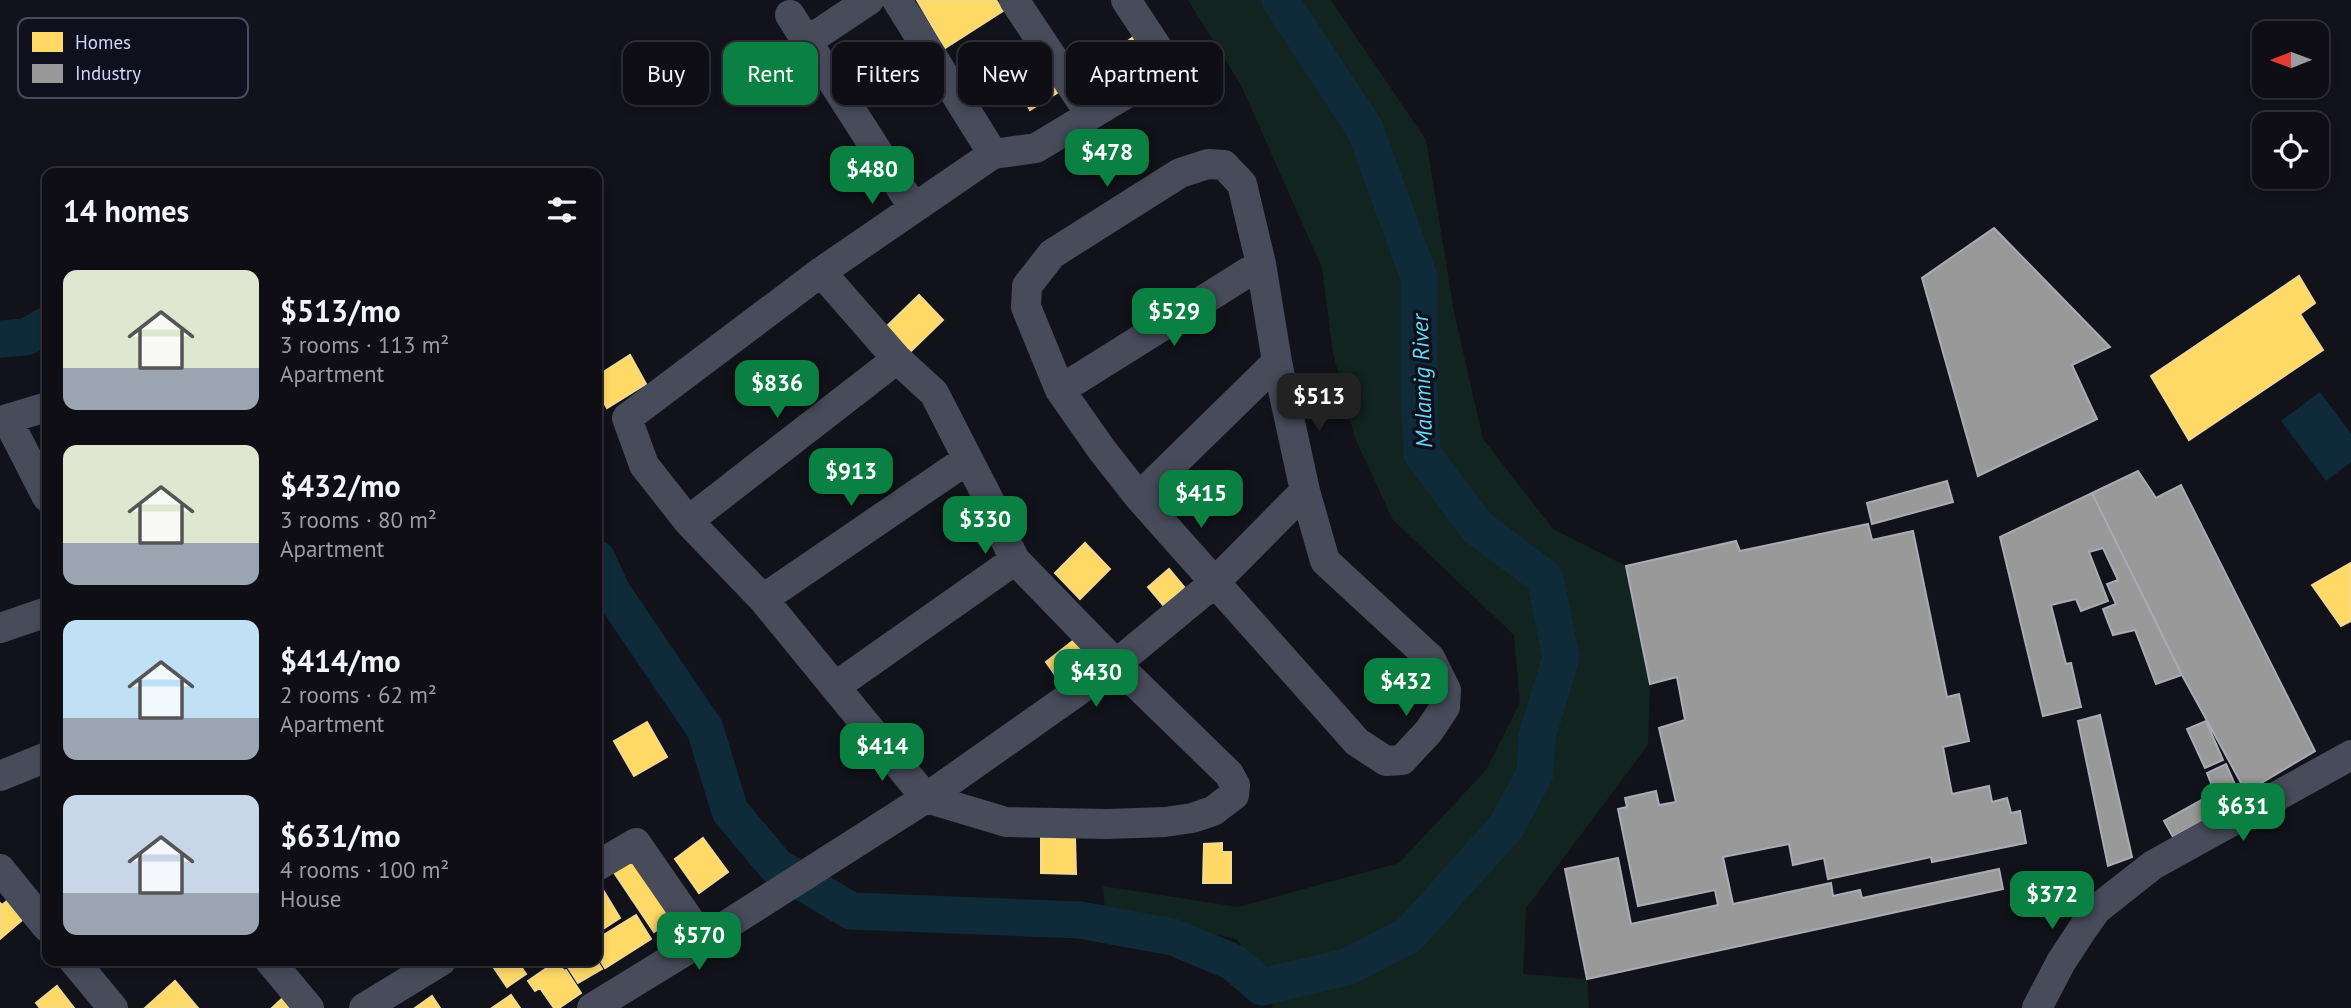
<!DOCTYPE html>
<meta charset="utf-8">
<style>
body{margin:0;font-family:"PT Sans",sans-serif;background:#17171d;color:#f1f3f6;height:100vh;display:flex;flex-direction:column;font-size:26px;white-space:nowrap}
*{box-sizing:border-box;margin:0}
p{font-size:23px;color:#9b9ca0}
.icon{flex:none;width:38px;height:38px;fill:none;stroke:currentColor;stroke-width:2;stroke-linecap:round;stroke-linejoin:round}
.map{position:relative;flex:1;overflow:hidden}
.side{position:absolute;left:42px;top:168px;width:560px;height:798px;display:flex;flex-direction:column;background:#0e0e14;border-radius:14px;box-shadow:0 4px 10px #0003,0 0 0 2px #2e2e34}
.side>*{flex:none}
.banner{position:absolute;left:623px;top:42px;width:665px;height:63px;display:flex;gap:14px}
.needle{width:46px;rotate:269deg}
.controls{position:absolute;left:2252px;top:21px;display:grid;gap:14px}
.controls a{display:grid;place-items:center;width:77px;height:77px;border-radius:14px;background:#0e0e14;box-shadow:0 4px 10px #0003,0 0 0 2px #2e2e34;font-size:35px}
.price{position:absolute;translate:-50% -60px;padding:0 16px;border-radius:14px;background:#0b8043;color:#fff;font-size:23px;line-height:46px;filter:drop-shadow(0 2px 4px #0008)}
.price::after{content:'';position:absolute;left:50%;top:42px;width:21px;height:16px;margin-left:-10px;background:inherit;clip-path:polygon(0 0,100% 0,50% 100%)}
.price.current{background:#222;color:#fff}
ul{padding:0;list-style:none}
li{display:flex;align-items:center;gap:21px;height:175px;padding:0 21px}
li span{display:grid;place-items:center;flex:none;width:196px;height:140px;border-radius:14px;color:#555}
li>.icon{margin-inline-start:auto}
span .icon{width:84px;height:84px;fill:#fffc;stroke-width:1}
li b{font-size:30px}
h2{display:flex;justify-content:space-between;align-items:center;height:84px;padding:0 21px;font-size:30px}
.pill{padding:0 24px;border-radius:14px;background:#0e0e14;box-shadow:0 4px 10px #0003,0 0 0 2px #2e2e34;font-size:24px;line-height:63px}
.pill.current{background:#0b8043;color:#fff}
.map>svg:first-child{display:block}
</style>
<div class="map">
<svg width="2351" height="1008" viewBox="0 0 2351 1008">
<rect width="100%" height="100%" fill="#12131a"/>
<!-- green -->
<path fill="#12241f" d="M 1188,0 L 1331,0 L 1426,140 L 1454,312 L 1483,439 L 1553,529 L 1626,566 L 1650,684 L 1648,745 L 1526,908 L 1523,974 L 1587,979 L 1589,1008 L 1272,1008 L 1273,997 L 1237,939 L 1105,910 L 1103,886 L 1238,907 L 1399,863 L 1486,770 L 1520,703 L 1514,635 L 1393,520 L 1355,438 L 1333,353 L 1322,268 L 1241,85 Z"/>
<!-- water -->
<path fill="#0f2b39" d="M 2320,392 L 2351,434 L 2351,462 L 2326,481 L 2281,421 Z"/>
<!-- homes -->
<path fill="#ffd966" stroke="#f1d893" stroke-width="2" d="M 917,0 L 996,0 L 1003,11 L 945,48 Z
M 1136,35 L 1151,58 L 1124,78 L 1109,55 Z
M 1040,66 L 1057,93 L 1030,110 L 1015,82 Z
M 2299,276 L 2315,303 L 2300,314 L 2323,350 L 2189,440 L 2151,376 Z
M 919,295 L 943,320 L 911,351 L 887,326 Z
M 630,355 L 646,384 L 607,408 L 597,390 L 597,376 Z
M 1085,543 L 1110,569 L 1080,599 L 1055,573 Z
M 2351,563 L 2351,621 L 2341,626 L 2312,585 Z
M 1169,569 L 1184,587 L 1164,606 L 1148,587 Z
M 1078,637 L 1095,662 L 1063,686 L 1046,662 Z
M 647,722 L 667,757 L 634,776 L 614,741 Z
M 1075,837 L 1076,874 L 1041,873 L 1041,838 Z
M 703,838 L 728,872 L 699,893 L 675,859 Z
M 1222,843 L 1222,852 L 1231,852 L 1231,883 L 1203,883 L 1204,844 Z
M 639,853 L 680,914 L 654,932 L 613,871 Z
M 597,880 L 620,918 L 597,933 Z
M 7,901 L 22,920 L 0,939 L 0,903 L 2,905 Z
M 636,915 L 651,939 L 605,968 L 597,955 L 597,939 Z
M 498,961 L 517,961 L 526,974 L 507,987 L 492,965 Z
M 557,961 L 564,971 L 566,970 L 581,993 L 559,1008 L 554,1008 L 540,988 L 535,991 L 528,981 Z
M 564,961 L 597,961 L 602,969 L 578,983 Z
M 175,981 L 198,1008 L 145,1008 Z
M 57,986 L 74,1008 L 40,1008 L 36,1003 Z
M 286,995 L 297,1008 L 272,1008 Z
M 511,995 L 520,1008 L 492,1008 Z
M 432,996 L 440,1008 L 415,1008 Z"/>
<!-- industry -->
<path fill="#999" stroke="#a9abb6" stroke-width="2" d="M 1994,228 L 2110,347 L 2072,365 L 2097,419 L 1978,476 L 1922,278 Z
M 2138,471 L 2156,498 L 2181,485 L 2315,751 L 2246,792 L 2182,675 L 2092,493 Z
M 1947,481 L 1953,502 L 1872,524 L 1867,503 Z
M 2092,493 L 2182,675 L 2156,684 L 2135,630 L 2113,635 L 2103,609 L 2116,604 L 2107,584 L 2118,580 L 2103,548 L 2089,552 L 2108,601 L 2081,611 L 2076,599 L 2051,605 L 2066,664 L 2071,663 L 2081,707 L 2043,716 L 2000,537 Z
M 1868,524 L 1872,540 L 1913,531 L 1947,697 L 1959,694 L 1969,741 L 1943,747 L 1952,794 L 1989,786 L 1992,802 L 2007,798 L 2011,813 L 2020,811 L 2026,843 L 1932,862 L 1931,857 L 1828,879 L 1824,858 L 1793,865 L 1789,844 L 1723,857 L 1733,904 L 1831,883 L 1833,896 L 1860,890 L 1862,898 L 1999,869 L 2003,889 L 1587,979 L 1565,869 L 1618,858 L 1631,924 L 1718,905 L 1715,890 L 1638,906 L 1618,809 L 1627,807 L 1625,798 L 1656,791 L 1659,805 L 1676,802 L 1659,728 L 1685,720 L 1677,677 L 1650,684 L 1626,566 L 1736,541 L 1740,551 Z
M 2100,715 L 2132,857 L 2108,866 L 2078,721 Z
M 2206,721 L 2223,760 L 2205,768 L 2187,729 Z
M 2226,764 L 2236,787 L 2216,796 L 2207,773 Z
M 2212,794 L 2221,811 L 2173,837 L 2164,821 Z"/>
<g fill="none" stroke-linecap="round" stroke-linejoin="round">
<!-- river -->
<path stroke="#0f2b39" stroke-width="37" d="M 0,339 L 26,337 L 47,325
M 597,559 L 612,592 L 705,729 L 730,811 L 777,867 L 851,911 L 1080,920 L 1173,937 L 1233,962 L 1262,987
M 1262,987 L 1347,967 L 1409,935 L 1506,827 L 1535,773 L 1537,736 L 1561,658 L 1545,578 L 1477,527 L 1422,454 L 1419,392 L 1419,277 L 1365,129 L 1280,0"/>
<!-- minor -->
<path stroke="#474b5a" stroke-width="30" d="M 897,0 L 993,154
M 1014,0 L 1090,114
M 790,15 L 913,207
M 806,42 L 869,0
M 1208,164 L 1224,165 L 1242,184 L 1261,264 L 1277,362 L 1305,491 L 1325,561 L 1430,658 L 1446,690 L 1445,707 L 1429,731 L 1402,760 L 1386,761 L 1357,742 L 1139,497 L 1102,450 L 1060,390 L 1026,307 L 1027,286 L 1052,254 L 1180,173 Z
M 821,272 L 897,359 L 934,393 L 990,502 L 999,527 L 1015,560 L 1116,664 L 1229,774 L 1235,785 L 1234,795 L 1213,811 L 1192,818 L 1165,822 L 1107,824 L 1006,822 L 926,798 L 763,599 L 688,521 L 644,465 L 627,418 L 821,272 L 993,154 L 1036,148 L 1152,78 L 1166,61 L 1126,0
M 1060,390 L 1261,264
M 47,407 L 7,419 L 47,497
M 1139,497 L 1277,362
M 688,521 L 897,359
M 763,599 L 968,459
M 0,628 L 47,612
M 836,686 L 1015,560
M 0,776 L 47,757
M 597,866 L 636,843 L 703,940
M 0,869 L 47,927
M 74,961 L 113,1008
M 270,961 L 309,1008
M 364,1008 L 441,961
M 592,1008 L 703,940 L 926,798 L 1116,664 L 1214,583 L 1305,491
M 2037,1008 L 2061,962 L 2084,927 L 2096,910 L 2116,894 L 2153,865 L 2351,755"/>
</g>
<g text-anchor="middle" stroke-width="7" stroke-linejoin="round" paint-order="stroke">
<!-- water labels -->
<g font-size="23" font-style="italic" fill="#66d9f1" stroke="#0e101e">
<text transform="translate(1422 381) rotate(-92)" y="8">Malamig River</text>
</g>
</g>
<!-- legend -->
<rect x="18" y="18" width="230" height="80" rx="10" fill="#0e101e" stroke="#484b60" stroke-width="2"/>
<rect x="32" y="32" width="31" height="20" fill="#ffd966"/>
<rect x="32" y="64" width="31" height="19" fill="#999"/>
<g font-size="19" fill="#cfd6fb">
<text x="75" y="49">Homes</text>
<text x="75" y="80">Industry</text>
</g>
</svg>
<div class="controls">
<a><svg class="needle" viewBox="-14 -14 28 28"><path d="M0-13l5 13h-10z" fill="#e53935"/><path d="M0 13l5-13h-10z" fill="#9b9ca0"/></svg></a>
<a><svg class="icon" aria-label="locate" viewBox="0 0 24 24"><circle cx="12" cy="12" r="6"/><path d="M12 2v4M12 18v4M2 12h4M18 12h4"/></svg></a>
</div>
<b class="price" style="left:1107px;top:189px">$478</b>
<b class="price" style="left:872px;top:206px">$480</b>
<b class="price" style="left:1174px;top:348px">$529</b>
<b class="price" style="left:777px;top:420px">$836</b>
<b class="price current" style="left:1319px;top:433px">$513</b>
<b class="price" style="left:851px;top:508px">$913</b>
<b class="price" style="left:1201px;top:530px">$415</b>
<b class="price" style="left:985px;top:556px">$330</b>
<b class="price" style="left:1096px;top:709px">$430</b>
<b class="price" style="left:1406px;top:718px">$432</b>
<b class="price" style="left:882px;top:783px">$414</b>
<b class="price" style="left:2243px;top:843px">$631</b>
<b class="price" style="left:2052px;top:931px">$372</b>
<b class="price" style="left:699px;top:972px">$570</b>
<div class="banner">
<a class="pill">Buy</a>
<a class="pill current">Rent</a>
<a class="pill">Filters</a>
<a class="pill">New</a>
<a class="pill">Apartment</a>
</div>
<section class="side">
<h2>14 homes<svg class="icon" aria-label="filters" viewBox="0 0 24 24"><path d="M4 7h16M4 17h16"/><circle cx="9" cy="7" r="2"/><circle cx="15" cy="17" r="2"/></svg></h2>
<ul>
<li><span style="background:linear-gradient(#dfe7d0 70%,#9aa5b1 0)"><svg class="icon" aria-label="home" viewBox="0 0 24 24"><path d="M3 11l9-7 9 7M6 9v11h12V9"/></svg></span><div><b>$513/mo</b><p>3 rooms · 113 m²</p><p>Apartment</p></div></li>
<li><span style="background:linear-gradient(#dfe7d0 70%,#9aa5b1 0)"><svg class="icon" aria-label="home" viewBox="0 0 24 24"><path d="M3 11l9-7 9 7M6 9v11h12V9"/></svg></span><div><b>$432/mo</b><p>3 rooms · 80 m²</p><p>Apartment</p></div></li>
<li><span style="background:linear-gradient(#bfe0f5 70%,#9aa5b1 0)"><svg class="icon" aria-label="home" viewBox="0 0 24 24"><path d="M3 11l9-7 9 7M6 9v11h12V9"/></svg></span><div><b>$414/mo</b><p>2 rooms · 62 m²</p><p>Apartment</p></div></li>
<li><span style="background:linear-gradient(#c9d6e8 70%,#9aa5b1 0)"><svg class="icon" aria-label="home" viewBox="0 0 24 24"><path d="M3 11l9-7 9 7M6 9v11h12V9"/></svg></span><div><b>$631/mo</b><p>4 rooms · 100 m²</p><p>House</p></div></li>
</ul>
</section>
</div>
